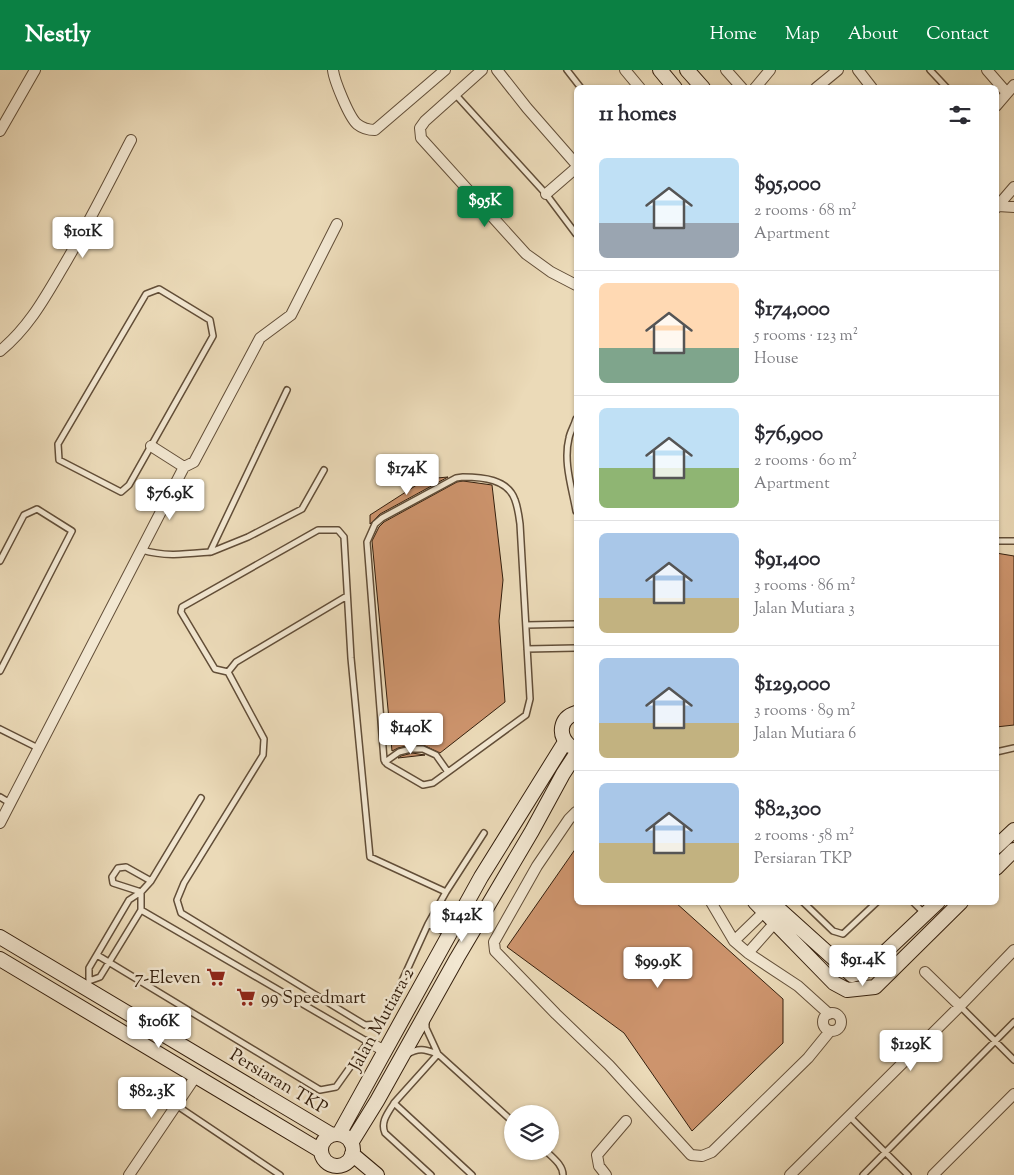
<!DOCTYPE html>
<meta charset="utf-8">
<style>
body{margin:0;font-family:"Sorts Mill Goudy",serif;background:#f7f7f7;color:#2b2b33;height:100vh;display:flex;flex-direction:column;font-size:19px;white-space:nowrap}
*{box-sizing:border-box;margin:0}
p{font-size:16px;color:#7c7c81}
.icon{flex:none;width:28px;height:28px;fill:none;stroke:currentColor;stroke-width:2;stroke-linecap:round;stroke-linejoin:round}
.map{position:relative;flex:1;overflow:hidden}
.details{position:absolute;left:574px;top:15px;width:425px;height:820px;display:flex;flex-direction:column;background:#fff;border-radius:8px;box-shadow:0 1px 4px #0004}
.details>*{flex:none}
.controls{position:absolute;left:504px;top:1035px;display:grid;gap:10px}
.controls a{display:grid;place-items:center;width:55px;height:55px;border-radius:50%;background:#fff;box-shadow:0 1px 4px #0004;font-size:25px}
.price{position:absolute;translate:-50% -42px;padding:0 11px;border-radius:5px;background:#fff;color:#222;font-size:16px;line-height:32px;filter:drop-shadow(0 1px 2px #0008)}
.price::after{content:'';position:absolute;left:50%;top:30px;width:15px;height:11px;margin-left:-8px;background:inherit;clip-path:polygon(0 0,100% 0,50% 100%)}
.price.selected{background:#0b8043;color:#fff}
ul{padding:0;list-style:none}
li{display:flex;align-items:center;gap:15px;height:125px;padding:0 25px}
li+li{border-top:1px solid #e1e1e2}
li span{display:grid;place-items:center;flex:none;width:140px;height:100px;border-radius:8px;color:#555}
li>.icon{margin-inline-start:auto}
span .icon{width:60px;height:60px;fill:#fffc;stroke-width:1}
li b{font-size:21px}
h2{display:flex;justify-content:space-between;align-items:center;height:60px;padding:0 25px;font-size:21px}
header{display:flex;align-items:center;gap:30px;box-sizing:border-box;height:70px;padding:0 25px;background:#0b8043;color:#fff}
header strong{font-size:24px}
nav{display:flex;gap:28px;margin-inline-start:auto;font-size:18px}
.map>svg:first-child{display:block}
</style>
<header>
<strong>Nestly</strong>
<nav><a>Home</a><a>Map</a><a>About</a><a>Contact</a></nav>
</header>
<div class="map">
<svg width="1014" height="1105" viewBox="0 0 1014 1105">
<rect width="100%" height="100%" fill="#ebdab8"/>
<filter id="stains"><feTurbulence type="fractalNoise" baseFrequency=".004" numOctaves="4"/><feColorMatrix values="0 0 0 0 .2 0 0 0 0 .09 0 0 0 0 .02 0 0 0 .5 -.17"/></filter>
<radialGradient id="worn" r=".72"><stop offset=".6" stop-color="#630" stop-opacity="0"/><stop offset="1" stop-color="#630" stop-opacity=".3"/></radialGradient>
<!-- building -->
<path fill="#cd946d" stroke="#341f0d" d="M 448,407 L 380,444 L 370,454 L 370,445 L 426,409 Z
M 463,411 L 492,415 L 503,510 L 499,551 L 505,632 L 440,683 L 423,675 L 410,675 L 398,678 L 392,681 L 372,471 L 379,457 L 384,452 L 457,412 Z
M 996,483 L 1014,486 L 1014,655 L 996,657 Z
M 412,683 L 425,685 L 398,688 L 401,686 Z
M 576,778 L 576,832 L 675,832 L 783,929 L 783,973 L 692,1061 L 624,963 L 507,877 Z"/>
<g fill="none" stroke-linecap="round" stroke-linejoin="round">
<!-- lane casing -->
<g stroke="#624e38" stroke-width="8">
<path id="lane" d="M 567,0 L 581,18
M 930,0 L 947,18
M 455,24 L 546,124 L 576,164
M 159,219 L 210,250 L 213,266 L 129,415 L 121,422 L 59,390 L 58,374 L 146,224 Z
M 576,349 C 574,356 570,362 569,368 C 563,392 572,418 576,441
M 463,407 C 482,407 508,409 515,430 C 518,438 519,446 520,454 L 530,629 L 526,645 L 433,713 L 423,715 L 387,694 L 384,690 L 367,472 L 375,454 L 382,448 L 456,408 Z
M 996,471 L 1014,471
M 142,480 C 165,487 187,484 210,482 L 287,320
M 211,482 L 248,467 L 302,439 L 324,400
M 0,491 L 24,445 L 37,439 L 72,461 L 0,601
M 526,555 L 576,554
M 527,579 L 576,578
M 228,602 L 236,592 L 347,526
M 0,659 L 38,678
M 996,682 L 1014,678
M 385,692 L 399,682 L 411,679 L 423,679 L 436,685 L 448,702
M 0,727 L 10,733
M 141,822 L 141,840 L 100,907 L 89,911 L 89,898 L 129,830 L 141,822 L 151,811 L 201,728
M 141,822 L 113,813 L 112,807 L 118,798 L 126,797 L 151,811
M 446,822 L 484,763
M 803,832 L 833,861 L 843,864 L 877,832
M 913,832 L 925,844
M 428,854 L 446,822 L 370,787 L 351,588 L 344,467 L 338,460 L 318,460 L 182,537 L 181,542 L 215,599 L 228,602 L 264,669 L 263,685 L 184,813 L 177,830 L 181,843 L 365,955 L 377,954 L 387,944 L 428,854 L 448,863
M 97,885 L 320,1020 L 336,1017 L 368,972 L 141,840
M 960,936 L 1014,990
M 408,984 C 419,977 426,980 438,984 L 426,958 L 426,951
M 394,1033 C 388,1043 380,1052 385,1063 L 431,1105
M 176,1035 L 280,1105
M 849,1046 L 908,1105
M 546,1081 C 553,1088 563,1095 563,1105
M 472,1105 L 394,1033 L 438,984 L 512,1051
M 863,1105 L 1014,952"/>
</g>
<!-- street casing -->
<g stroke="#624e38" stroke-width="12">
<path id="street" d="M 333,0 C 334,10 349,47 357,54 C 362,58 368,60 375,60 L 445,0
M 482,0 L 425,51 L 420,58 L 421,68 L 526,184 L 551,202 L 576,215
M 497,0 L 527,38 L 576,94
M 625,0 L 640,18
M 726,0 L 742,18
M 858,0 L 872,18
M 987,0 L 1007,23
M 755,18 L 770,0
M 816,18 L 838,0
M 996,36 L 1014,15
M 0,61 L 35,0
M 546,124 L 576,98
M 998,136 L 1014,137
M 996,138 L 1014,117
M 0,281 C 27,259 43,231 60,202 C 86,159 108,114 131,70
M 151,376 L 184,397
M 576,742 L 569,749 L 537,796 L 494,872 L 495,881 L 556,944 L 609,995 L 691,1085 L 702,1086 L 712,1082 L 808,988 L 830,961
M 0,753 L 184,397 L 194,392 L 260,268 L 291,245 L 337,154
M 711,832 L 734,871 L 748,883 L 798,916 L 829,944
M 734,871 L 769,837
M 748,883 L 779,848
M 925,902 L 960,936
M823 952a9 9 0 1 1 18 0a9 9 0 1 1-18 0Z
M 368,972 L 385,981
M 129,1105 L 196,1006
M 606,1105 L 599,1096 L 597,1085 L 626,1051
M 790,1105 L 960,936 L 1014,880
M 933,1105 L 1014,1024"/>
</g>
<!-- secondary casing -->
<g stroke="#341f0d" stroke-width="16">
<path id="secondary" d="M 660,0 L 675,18
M 687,0 L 703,18
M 570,676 C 557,665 560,648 576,643
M 996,777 L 1014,760
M 996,798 L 1014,780
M 755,832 L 834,913 L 847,920 L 875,917 L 961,832
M 771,832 L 852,905 L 865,901 L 938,832
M 0,867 L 332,1065
M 0,889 L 321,1081
M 339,1064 L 481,807 L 565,672
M321 1080a16 16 0 1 1 32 0a16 16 0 1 1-32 0Z
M 351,1073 L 377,1031 L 457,888 L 532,761 L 563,704 L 576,684
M 352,1084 L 377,1105"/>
</g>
<!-- lane -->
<use href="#lane" stroke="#f2e7d1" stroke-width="5"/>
<!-- street -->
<use href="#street" stroke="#f2e7d1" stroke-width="10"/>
<!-- secondary -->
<use href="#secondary" stroke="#f2e7d1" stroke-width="14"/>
</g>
<!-- icons -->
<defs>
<g id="supermarket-bare" transform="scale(1.5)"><path d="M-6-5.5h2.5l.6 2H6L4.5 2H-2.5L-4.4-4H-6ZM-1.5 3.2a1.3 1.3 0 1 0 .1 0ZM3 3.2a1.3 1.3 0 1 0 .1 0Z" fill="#8f2418" stroke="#f2e7d1" stroke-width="2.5" paint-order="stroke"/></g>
</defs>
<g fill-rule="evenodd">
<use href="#supermarket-bare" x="216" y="907"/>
<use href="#supermarket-bare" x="246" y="927"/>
</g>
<g text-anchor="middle" stroke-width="5" stroke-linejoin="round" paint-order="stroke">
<!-- poi labels -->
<g font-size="18" fill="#341f0d" stroke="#f2e7d1" text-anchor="end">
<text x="201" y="913">7-Eleven</text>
<text x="261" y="933" text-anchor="start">99 Speedmart</text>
</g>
<!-- street labels -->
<g font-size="18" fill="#341f0d" stroke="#f2e7d1">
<text transform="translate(381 949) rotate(-61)" y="6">Jalan Mutiara 2</text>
<text transform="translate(279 1011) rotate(31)" y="6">Persiaran TKP</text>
</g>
</g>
<rect width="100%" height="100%" filter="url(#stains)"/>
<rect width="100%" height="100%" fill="url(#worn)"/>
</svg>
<div class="controls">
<a><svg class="icon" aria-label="layers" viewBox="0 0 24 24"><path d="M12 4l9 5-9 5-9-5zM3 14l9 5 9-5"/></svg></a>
</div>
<b class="price selected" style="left:485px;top:158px">$95K</b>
<b class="price" style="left:83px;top:189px">$101K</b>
<b class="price" style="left:407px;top:426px">$174K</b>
<b class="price" style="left:170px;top:451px">$76.9K</b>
<b class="price" style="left:411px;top:685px">$140K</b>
<b class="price" style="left:462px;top:873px">$142K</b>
<b class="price" style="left:863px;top:917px">$91.4K</b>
<b class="price" style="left:658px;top:919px">$99.9K</b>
<b class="price" style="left:159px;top:979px">$106K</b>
<b class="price" style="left:911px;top:1002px">$129K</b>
<b class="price" style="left:152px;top:1049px">$82.3K</b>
<section class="details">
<h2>11 homes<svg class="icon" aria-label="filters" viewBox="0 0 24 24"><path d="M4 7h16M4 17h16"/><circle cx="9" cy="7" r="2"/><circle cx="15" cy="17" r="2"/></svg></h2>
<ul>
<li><span style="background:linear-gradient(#bfe0f5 65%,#9aa5b1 0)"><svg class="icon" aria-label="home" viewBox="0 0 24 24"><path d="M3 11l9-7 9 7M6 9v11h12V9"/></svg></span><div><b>$95,000</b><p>2 rooms · 68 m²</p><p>Apartment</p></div></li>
<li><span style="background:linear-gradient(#ffd9b3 65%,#7fa58c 0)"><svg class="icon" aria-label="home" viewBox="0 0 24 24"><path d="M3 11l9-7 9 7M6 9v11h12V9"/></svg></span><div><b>$174,000</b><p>5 rooms · 123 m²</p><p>House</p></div></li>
<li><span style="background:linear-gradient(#bfe0f5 60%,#8fb573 0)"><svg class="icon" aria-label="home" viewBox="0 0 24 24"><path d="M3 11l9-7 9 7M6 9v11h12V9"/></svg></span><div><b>$76,900</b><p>2 rooms · 60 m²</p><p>Apartment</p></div></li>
<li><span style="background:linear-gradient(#a9c7e8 65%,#c2b280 0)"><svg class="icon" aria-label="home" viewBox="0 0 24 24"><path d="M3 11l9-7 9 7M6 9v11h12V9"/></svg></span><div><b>$91,400</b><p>3 rooms · 86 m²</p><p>Jalan Mutiara 3</p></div></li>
<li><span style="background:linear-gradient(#a9c7e8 65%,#c2b280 0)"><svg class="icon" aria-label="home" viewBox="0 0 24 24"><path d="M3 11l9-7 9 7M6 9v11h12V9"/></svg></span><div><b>$129,000</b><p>3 rooms · 89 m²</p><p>Jalan Mutiara 6</p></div></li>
<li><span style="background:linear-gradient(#a9c7e8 60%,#c2b280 0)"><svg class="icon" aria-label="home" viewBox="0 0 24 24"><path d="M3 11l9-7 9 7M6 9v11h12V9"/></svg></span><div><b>$82,300</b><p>2 rooms · 58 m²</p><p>Persiaran TKP</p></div></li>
</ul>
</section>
</div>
